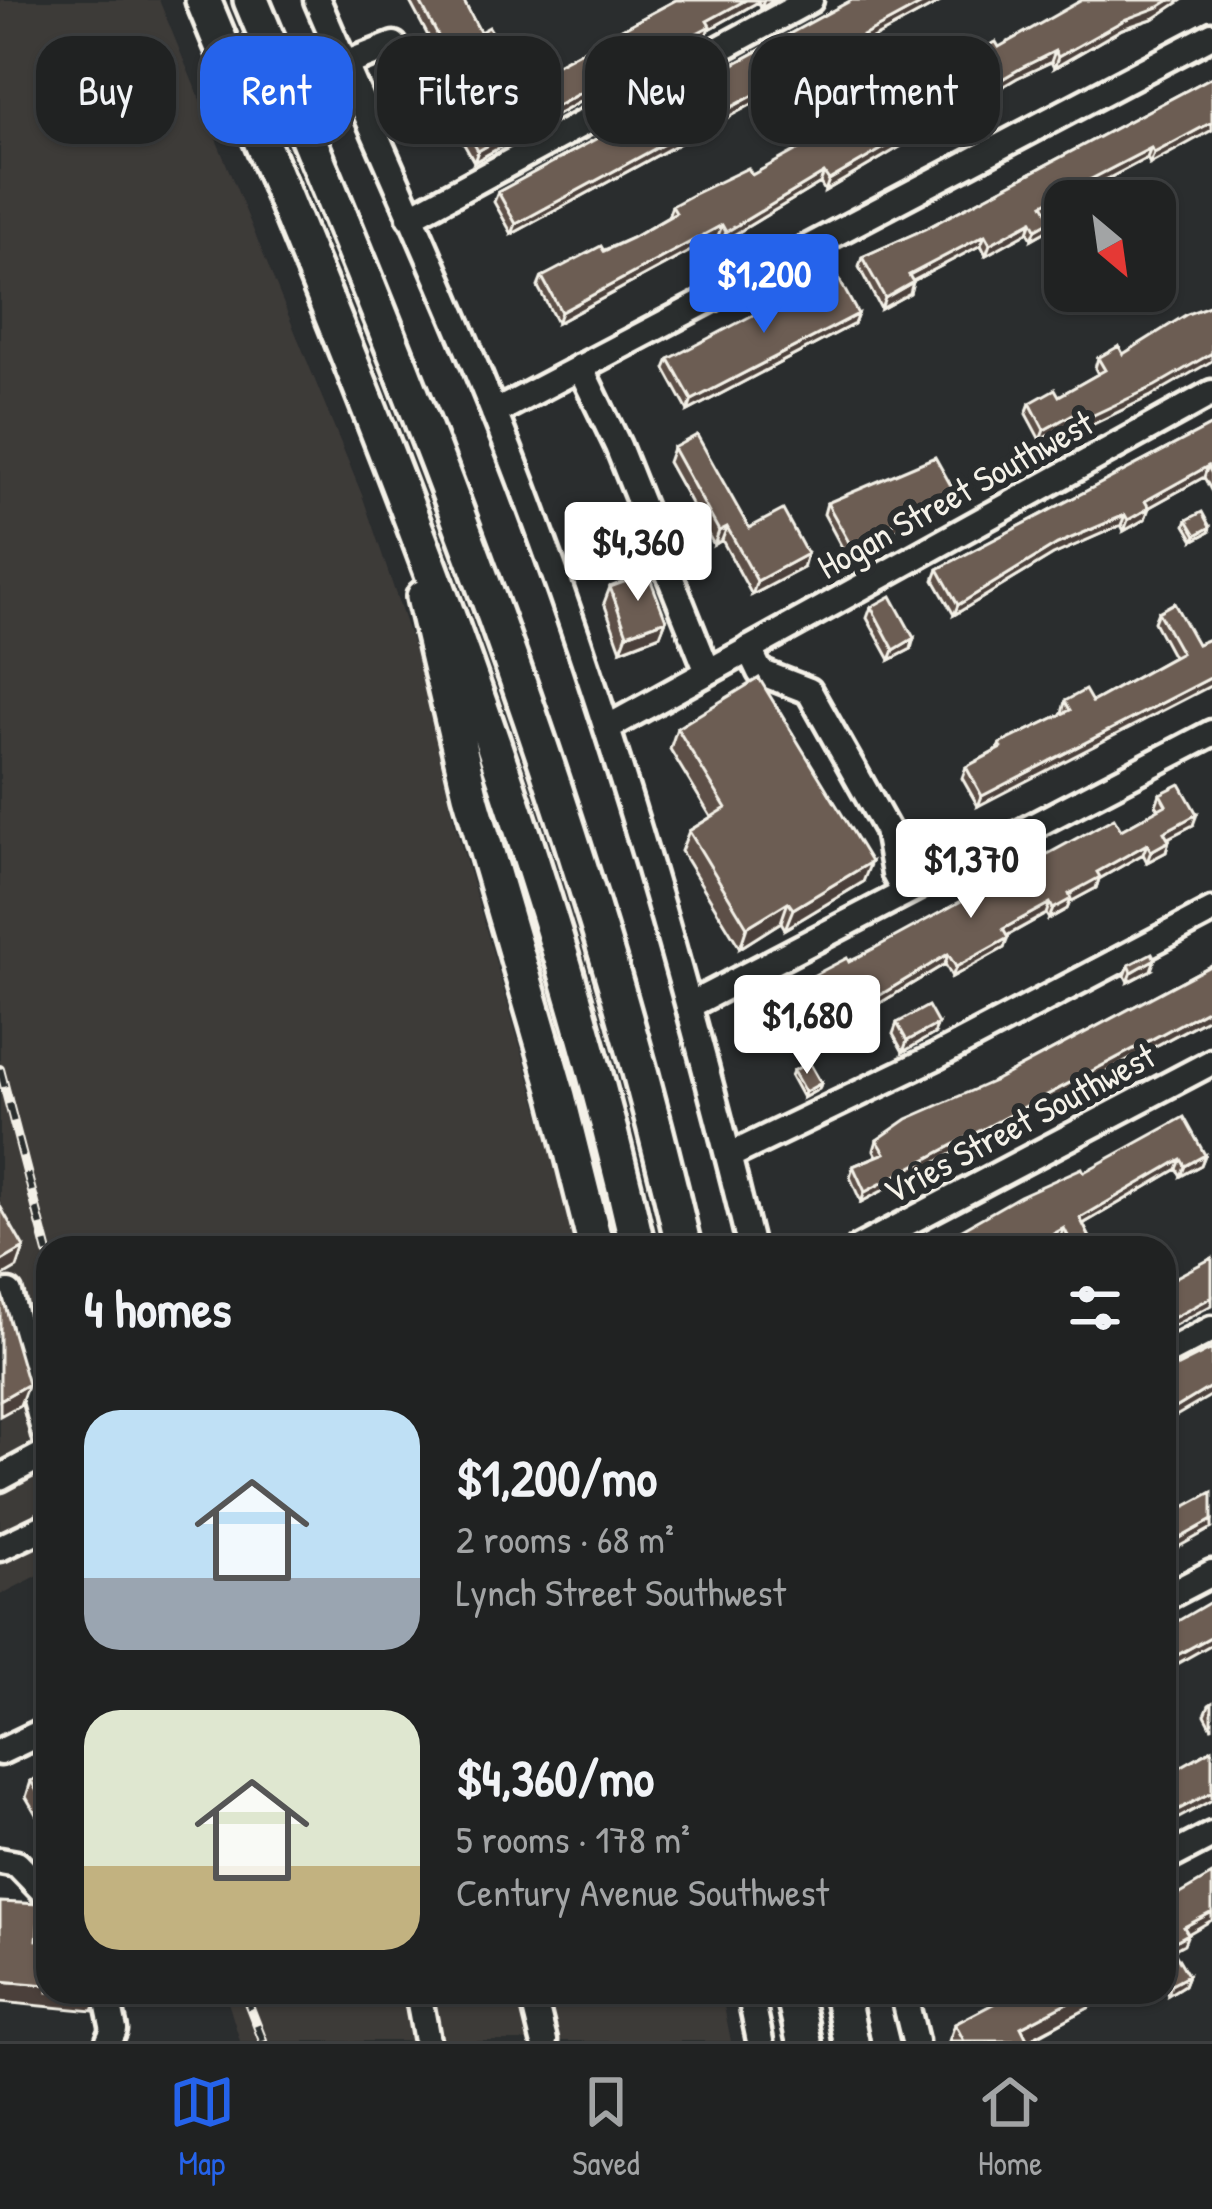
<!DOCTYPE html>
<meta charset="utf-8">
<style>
body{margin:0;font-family:"Patrick Hand",sans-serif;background:#282a2a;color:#f1f3f6;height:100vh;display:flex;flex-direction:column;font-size:45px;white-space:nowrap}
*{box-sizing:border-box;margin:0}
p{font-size:39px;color:#a2a4a5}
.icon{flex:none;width:66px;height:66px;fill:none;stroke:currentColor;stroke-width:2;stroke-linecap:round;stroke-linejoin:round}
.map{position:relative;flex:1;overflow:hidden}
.panel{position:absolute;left:36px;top:1236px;width:1140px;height:768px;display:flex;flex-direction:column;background:#202222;border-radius:36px;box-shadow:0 3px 9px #0004,0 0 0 3px #3d3f40}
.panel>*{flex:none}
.hud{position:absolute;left:36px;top:36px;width:1140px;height:108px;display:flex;gap:24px}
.needle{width:78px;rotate:151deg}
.fabs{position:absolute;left:1044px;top:180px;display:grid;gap:24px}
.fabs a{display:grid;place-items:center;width:132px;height:132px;border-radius:24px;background:#202222;box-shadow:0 3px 9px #0004,0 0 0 3px #3d3f40;font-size:60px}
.price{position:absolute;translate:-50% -102px;padding:0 27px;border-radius:12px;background:#fff;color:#222;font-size:39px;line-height:78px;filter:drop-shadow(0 3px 6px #0008)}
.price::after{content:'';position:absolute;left:50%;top:72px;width:36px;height:27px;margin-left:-18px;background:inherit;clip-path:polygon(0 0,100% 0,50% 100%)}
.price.current{background:#2563eb;color:#fff}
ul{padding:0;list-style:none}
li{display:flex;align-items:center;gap:36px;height:300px;padding:0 48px}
li span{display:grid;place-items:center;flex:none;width:336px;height:240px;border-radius:36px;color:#555}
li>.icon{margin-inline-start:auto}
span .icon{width:144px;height:144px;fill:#fffc;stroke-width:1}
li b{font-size:51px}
h2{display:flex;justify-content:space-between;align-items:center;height:144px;padding:0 48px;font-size:51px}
.tag{padding:0 42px;border-radius:36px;background:#202222;box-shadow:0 3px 9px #0004,0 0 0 3px #3d3f40;font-size:42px;line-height:108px}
.tag.current{background:#2563eb;color:#fff}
.dock{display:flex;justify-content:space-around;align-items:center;height:168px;border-top:3px solid #3d3f40;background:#202222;font-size:33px;color:#a2a4a5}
.dock a{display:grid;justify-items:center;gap:6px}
.dock .current{color:#2563eb}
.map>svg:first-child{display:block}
</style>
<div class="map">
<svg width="1212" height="2041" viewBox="0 0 1212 2041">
<rect width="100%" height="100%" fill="#2a2d2e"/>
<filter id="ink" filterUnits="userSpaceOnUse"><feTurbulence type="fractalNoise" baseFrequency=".00833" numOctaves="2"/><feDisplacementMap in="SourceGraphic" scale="24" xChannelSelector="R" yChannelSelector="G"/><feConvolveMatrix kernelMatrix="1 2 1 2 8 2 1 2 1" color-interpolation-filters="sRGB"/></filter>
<g filter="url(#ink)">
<!-- built -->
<path fill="#3e3b39" d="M 0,0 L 159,0 L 362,495 L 416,654 L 454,820 L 562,1189 L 574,1248 L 48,1248 L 48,1570 L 0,1595 Z
M 225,1992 L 721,1992 L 731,2041 L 240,2041 Z"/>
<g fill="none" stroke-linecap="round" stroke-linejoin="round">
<!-- minor casing -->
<g stroke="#f4f1e8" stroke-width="33">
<path id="minor" d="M 317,0 C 386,161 460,321 522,484 C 616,734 688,989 751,1248
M 345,64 L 394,45
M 410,217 L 810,0
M 580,367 L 618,446 L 708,672
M 494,413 L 1212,35
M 749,649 L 760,672 L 809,691 L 887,830 L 895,874 L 905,893
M 607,728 L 1212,393
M 692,1004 L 1212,733
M 729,1156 L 937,1056 L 1212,911
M 859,1248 L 1212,1062
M 9,1293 L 48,1446
M 1164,1354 L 1212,1329
M 0,1478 L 48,1452
M 0,1548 L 48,1525
M 1164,1598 L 1212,1573
M 0,1752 L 48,1729
M 1164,1860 L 1212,1835
M 0,1861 L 17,1864 L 48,1896
M 106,1992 L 114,2030 L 109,2041
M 418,1992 L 427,2041
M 532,1992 L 544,2041
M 750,1992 L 760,2041
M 903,1992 L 915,2041"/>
</g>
<!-- highway casing -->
<g stroke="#f4f1e8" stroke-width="42">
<path id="highway" d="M 203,0 C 372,409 541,815 638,1248
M 251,0 C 421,408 586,816 684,1248
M 424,597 L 470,794 L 558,1096 L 596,1248
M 793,1992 L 804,2041
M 841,1992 L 851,2041"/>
</g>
<!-- minor -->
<use href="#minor" stroke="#2a2d2e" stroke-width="24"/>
<!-- highway -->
<use href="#highway" stroke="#2a2d2e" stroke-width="33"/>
<!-- rail casing -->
<g stroke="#f4f1e8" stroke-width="10">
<path id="rail" d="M 0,1069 L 48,1253
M 244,1992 L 263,2041"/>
</g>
<!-- rail -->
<use href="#rail" stroke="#2a2d2e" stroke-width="6" stroke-dasharray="18" stroke-linecap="butt"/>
</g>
<!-- wall -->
<path fill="#5d5047" stroke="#f4f1e8" stroke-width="3" d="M 409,0 L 463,0 L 480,32 L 499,44 L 495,55 L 476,66 L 494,98 L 676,0 L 775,0 L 761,8 L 758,2 L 708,30 L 706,37 L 679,52 L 676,47 L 474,162 L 451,121 L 455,110 L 463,106 L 453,83 Z
M 852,0 L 944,0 L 512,234 L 494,202 L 498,192 Z
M 1155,18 L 1122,29 L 1054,68 L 1051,62 L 1017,78 L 825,191 L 820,183 L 722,242 L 718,236 L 557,323 L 538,287 L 542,277 L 632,238 L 668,217 L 672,206 L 752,175 L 999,47 Z
M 1212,77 L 1150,164 L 1147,158 L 1047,211 L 1048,230 L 1032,239 L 1028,232 L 986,255 L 981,245 L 913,281 L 910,293 L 881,309 L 859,267 L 862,257 L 925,229 Z
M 858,314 L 854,324 L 688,411 L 665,369 L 669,359 Z
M 1098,358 L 1151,396 L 1081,430 L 1076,420 L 1040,440 L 1026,414 L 1030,403 L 1059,396 L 1098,374 L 1095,368 Z
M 1212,425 L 1212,492 L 1204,477 L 1148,508 L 1145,519 L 1124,531 L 1121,525 L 1053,555 L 954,615 L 934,580 L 938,569 Z
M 673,448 L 749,528 L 803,568 L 752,595 L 722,540 L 714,545 L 668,462 Z
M 950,501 L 847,557 L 824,514 L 827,503 Z
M 1187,520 L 1209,532 L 1194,540 L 1185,525 Z
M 610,587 L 666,620 L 660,635 L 621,650 L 604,603 Z
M 871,607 L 911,649 L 890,660 L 867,618 Z
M 1158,612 L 1197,644 L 978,806 L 962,778 L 966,767 L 997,750 L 1000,744 L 1062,714 L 1065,701 L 1092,702 L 1173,657 L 1154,622 Z
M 677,728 L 863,882 L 785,929 L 781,922 L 740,948 L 681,851 L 689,831 L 711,817 L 670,749 Z
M 1160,794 L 1193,825 L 1168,838 L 1169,841 L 1166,852 L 1147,862 L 1143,854 L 1099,879 L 1096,888 L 1070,902 L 1067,909 L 1049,919 L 1046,914 L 1007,936 L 1004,948 L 952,977 L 945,964 L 815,1042 L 809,1031 L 777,1049 L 757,1014 L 761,1003 L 1121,830 L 1159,809 L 1156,805 Z
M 1129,965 L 1151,970 L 1128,982 L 1125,976 Z
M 1212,965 L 1212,1016 L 861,1202 L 850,1177 L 853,1166 L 877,1156 L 874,1150 L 877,1140 L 996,1080 Z
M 897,1023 L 934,1034 L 903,1052 L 893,1034 Z
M 793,1071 L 821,1083 L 819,1089 L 803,1098 L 791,1076 Z
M 1205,1155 L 1201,1165 L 1181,1176 L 1177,1169 L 1083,1224 L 1095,1248 L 1065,1248 L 1060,1238 L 1042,1248 L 929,1248 L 1084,1172 Z
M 1212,1703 L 1212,1728 L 1205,1715 L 1209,1705 Z
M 48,1771 L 48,1835 L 26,1797 L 31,1781 Z
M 1164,1957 L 1188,1975 L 1184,1985 L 1168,1995 L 1164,1988 Z
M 279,1992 L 328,1992 L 282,2004 Z
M 1013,1992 L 1096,1992 L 1090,2007 L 1028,2041 L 949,2041 L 955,2024 L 1013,1994 Z"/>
<!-- shaded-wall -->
<path fill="#4c413a" stroke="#f4f1e8" stroke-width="3" d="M 746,0 L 758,0 L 758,2 L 708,30 L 706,37 L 679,52 L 682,41 L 707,21 Z
M 764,0 L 775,0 L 761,8 Z
M 929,0 L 944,0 L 512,234 L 516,224 Z
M 1170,0 L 1182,0 L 1155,18 L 1122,29 L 1054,68 L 1058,57 L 1126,19 Z
M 680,36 L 676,47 L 474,162 L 478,151 Z
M 499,44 L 495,55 L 469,70 L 473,59 Z
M 1055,51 L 1051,62 L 1017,78 L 825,191 L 829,180 L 1021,68 Z
M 1212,122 L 1212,130 L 1150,164 L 1154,153 Z
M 1151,148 L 1147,158 L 1039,215 L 1043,204 Z
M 824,173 L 820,183 L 722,242 L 726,232 Z
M 1052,220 L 1048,230 L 1032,239 L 1036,229 Z
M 1032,221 L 1028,232 L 986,255 L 990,244 Z
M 722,225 L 718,236 L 557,323 L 561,312 Z
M 985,235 L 981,245 L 905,285 L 909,275 Z
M 913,282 L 910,293 L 881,309 L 885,298 Z
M 858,314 L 854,324 L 688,411 L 692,400 Z
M 1212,353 L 1212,361 L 1151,396 L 1081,430 L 1085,419 Z
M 1080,410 L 1076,420 L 1040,440 L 1044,430 Z
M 1208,466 L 1204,477 L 1141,512 L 1145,501 Z
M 954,491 L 950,501 L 847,557 L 851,546 Z
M 1149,508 L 1145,519 L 1124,531 L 1128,520 Z
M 1125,515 L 1121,525 L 1053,555 L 954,615 L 958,605 L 1057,544 Z
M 727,527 L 722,540 L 714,545 L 719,531 Z
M 1210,527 L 1209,532 L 1194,540 L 1196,535 Z
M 807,554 L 803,568 L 752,595 L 757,581 Z
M 666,620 L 660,635 L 621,650 L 627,634 Z
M 914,638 L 911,649 L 890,660 L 894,650 Z
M 1212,677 L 1212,685 L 978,806 L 982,796 Z
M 1197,814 L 1193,825 L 1160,842 L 1164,832 Z
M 1169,841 L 1166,852 L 1147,862 L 1151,851 Z
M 1147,844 L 1143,854 L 1099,879 L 1096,888 L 1070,902 L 1067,909 L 1049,919 L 1053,909 L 1097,872 Z
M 871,862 L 863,882 L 785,929 L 793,909 Z
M 788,902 L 781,922 L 740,948 L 747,927 Z
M 1050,903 L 1046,914 L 999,940 L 1003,929 Z
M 1008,938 L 1004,948 L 952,977 L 956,967 Z
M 948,954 L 945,964 L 815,1042 L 819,1032 Z
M 1155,959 L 1151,970 L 1128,982 L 1132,972 Z
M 1212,1007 L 1212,1016 L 861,1202 L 865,1192 Z
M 813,1021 L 809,1031 L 777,1049 L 781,1038 Z
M 938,1024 L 934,1034 L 903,1052 L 907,1041 Z
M 821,1083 L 819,1089 L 803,1098 L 805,1092 Z
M 1205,1155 L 1201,1165 L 1181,1176 L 1185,1166 Z
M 1181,1159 L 1177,1169 L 1076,1228 L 1080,1218 Z
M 1064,1228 L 1060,1238 L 1042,1248 L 1028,1248 Z
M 1013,1238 L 1009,1248 L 995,1248 Z
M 24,1248 L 17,1268 L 0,1278 L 0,1262 Z
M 1212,1297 L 1212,1305 L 1164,1331 L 1164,1323 Z
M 28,1384 L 20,1405 L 0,1416 L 0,1400 Z
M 1212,1386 L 1212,1395 L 1164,1423 L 1164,1415 Z
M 1212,1520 L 1212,1528 L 1164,1555 L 1164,1547 Z
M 1212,1636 L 1212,1644 L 1173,1666 L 1170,1673 L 1164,1677 L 1164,1669 L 1172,1658 Z
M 1212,1792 L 1212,1800 L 1164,1826 L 1164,1817 Z
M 1212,1912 L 1212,1920 L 1181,1938 L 1184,1927 Z
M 1188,1934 L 1184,1944 L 1164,1955 L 1166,1946 Z
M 1188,1975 L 1184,1985 L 1168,1995 L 1171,1984 Z
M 0,1981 L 48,1985 L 48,1992 L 100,1992 L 93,2011 L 0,2002 Z
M 286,1992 L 328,1992 L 282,2004 Z
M 1088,1992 L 1096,1992 L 1090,2007 L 1026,2041 L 1021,2027 Z"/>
<!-- building -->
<path fill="#6c5d53" stroke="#f4f1e8" stroke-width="3" d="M 419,0 L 463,0 L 480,32 L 489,27 L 499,44 L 473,59 L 494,98 L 676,0 L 746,0 L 707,21 L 710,26 L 682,41 L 680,36 L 478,151 L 455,110 L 470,102 L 457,72 Z
M 852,0 L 929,0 L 516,224 L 498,192 Z
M 1082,0 L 1170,0 L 1159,7 L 1126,19 L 1058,57 L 1055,51 L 1021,68 L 829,180 L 824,173 L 726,232 L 722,225 L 561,312 L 542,277 L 601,246 L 604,251 L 632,238 L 676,213 L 672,206 L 694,194 L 748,168 L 752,175 L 962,58 L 996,42 L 999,47 Z
M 1212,77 L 1212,122 L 1154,153 L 1151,148 L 1043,204 L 1052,220 L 1036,229 L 1032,221 L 990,244 L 985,235 L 909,275 L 913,282 L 885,298 L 862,257 L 925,229 Z
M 835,272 L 858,314 L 692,400 L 669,359 Z
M 1212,305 L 1212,353 L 1155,386 L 1085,419 L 1080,410 L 1044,430 L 1030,403 L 1055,389 L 1059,396 L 1105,370 L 1098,358 L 1119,346 L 1123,354 L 1187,314 Z
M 1212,425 L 1212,474 L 1208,466 L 1145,501 L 1149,508 L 1128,520 L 1125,515 L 1057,544 L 958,605 L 938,569 Z
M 697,435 L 749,528 L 783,510 L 807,554 L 757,581 L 727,527 L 719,531 L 673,448 Z
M 935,457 L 954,491 L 851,546 L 827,503 Z
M 1202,512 L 1210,527 L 1196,535 L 1187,520 Z
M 648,573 L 666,620 L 627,634 L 610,587 Z
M 891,596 L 914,638 L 894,650 L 871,607 Z
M 1174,603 L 1197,644 L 1212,638 L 1212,677 L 982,796 L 966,767 L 1002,748 L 1000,744 L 1070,710 L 1065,701 L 1085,690 L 1092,702 L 1181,653 L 1158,612 Z
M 759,678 L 871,862 L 793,909 L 788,902 L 747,927 L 689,831 L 726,808 L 677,728 Z
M 1180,784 L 1197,814 L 1164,832 L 1169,841 L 1151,851 L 1147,844 L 1097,872 L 1100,877 L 1069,894 L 1071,899 L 1053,909 L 1050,903 L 1003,929 L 1008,938 L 956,967 L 948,954 L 819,1032 L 813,1021 L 781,1038 L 761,1003 L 847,958 L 849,962 L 1114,818 L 1121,830 L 1166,805 L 1160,794 Z
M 1152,953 L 1155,959 L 1132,972 L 1129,965 Z
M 1212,965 L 1212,1007 L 865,1192 L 853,1166 L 885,1153 L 877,1140 L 907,1119 L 996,1080 Z
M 928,1006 L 938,1024 L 907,1041 L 897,1023 Z
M 809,1062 L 821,1083 L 805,1092 L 793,1071 Z
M 1184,1117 L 1205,1155 L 1185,1166 L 1181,1159 L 1080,1218 L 1095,1248 L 1074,1248 L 1064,1228 L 1028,1248 L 1018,1248 L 1013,1238 L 995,1248 L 929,1248 L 1020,1196 L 1082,1168 L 1084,1172 Z
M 0,1206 L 24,1248 L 0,1262 Z
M 1212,1258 L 1212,1297 L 1164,1323 L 1164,1276 L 1167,1282 Z
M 0,1288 L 28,1384 L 0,1400 Z
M 1212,1349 L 1212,1386 L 1164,1415 L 1164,1373 Z
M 1212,1492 L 1212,1520 L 1164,1547 L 1164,1518 Z
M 1212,1601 L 1212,1636 L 1172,1658 L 1174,1663 L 1164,1669 L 1164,1629 Z
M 1212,1749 L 1212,1792 L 1164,1817 L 1164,1766 L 1177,1760 L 1180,1767 Z
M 48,1771 L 48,1810 L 31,1781 Z
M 1212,1875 L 1212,1912 L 1184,1927 L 1188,1934 L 1166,1946 L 1164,1943 L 1164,1903 Z
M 0,1902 L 40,1904 L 37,1940 L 48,1941 L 48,1985 L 0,1981 Z
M 1174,1951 L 1188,1975 L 1171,1984 L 1164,1971 L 1164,1957 Z
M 1016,1992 L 1088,1992 L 1021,2027 L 1028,2041 L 964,2041 L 955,2024 Z"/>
</g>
<g text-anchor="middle" stroke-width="12" stroke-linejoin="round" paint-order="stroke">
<!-- street labels -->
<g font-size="36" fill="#f4f1e8" stroke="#2a2d2e">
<text transform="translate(955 494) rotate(-29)" y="13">Hogan Street Southwest</text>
<text transform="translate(1019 1123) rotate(-28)" y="13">Vries Street Southwest</text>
</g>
</g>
</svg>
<div class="fabs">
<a><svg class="needle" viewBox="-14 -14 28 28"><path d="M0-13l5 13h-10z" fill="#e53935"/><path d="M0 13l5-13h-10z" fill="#a2a4a5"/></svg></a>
</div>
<b class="price current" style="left:764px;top:336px">$1,200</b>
<b class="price" style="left:638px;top:604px">$4,360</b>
<b class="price" style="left:971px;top:921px">$1,370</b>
<b class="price" style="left:807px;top:1077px">$1,680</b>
<div class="hud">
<a class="tag">Buy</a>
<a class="tag current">Rent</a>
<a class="tag">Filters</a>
<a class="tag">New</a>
<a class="tag">Apartment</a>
</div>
<section class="panel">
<h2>4 homes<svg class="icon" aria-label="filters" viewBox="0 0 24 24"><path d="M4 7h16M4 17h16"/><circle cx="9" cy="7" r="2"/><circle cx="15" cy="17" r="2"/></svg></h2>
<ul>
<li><span style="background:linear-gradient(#bfe0f5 70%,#9aa5b1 0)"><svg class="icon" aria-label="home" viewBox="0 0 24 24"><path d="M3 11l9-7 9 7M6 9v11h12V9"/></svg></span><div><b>$1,200/mo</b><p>2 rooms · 68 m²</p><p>Lynch Street Southwest</p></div></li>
<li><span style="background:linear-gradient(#dfe7d0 65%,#c2b280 0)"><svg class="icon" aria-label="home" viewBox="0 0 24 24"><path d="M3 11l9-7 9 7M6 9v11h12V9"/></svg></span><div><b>$4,360/mo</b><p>5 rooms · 178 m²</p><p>Century Avenue Southwest</p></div></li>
</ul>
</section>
</div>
<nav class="dock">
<a class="current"><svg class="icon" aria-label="map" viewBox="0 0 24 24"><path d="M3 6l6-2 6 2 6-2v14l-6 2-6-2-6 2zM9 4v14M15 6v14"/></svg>Map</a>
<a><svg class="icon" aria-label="saved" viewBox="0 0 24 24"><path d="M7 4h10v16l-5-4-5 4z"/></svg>Saved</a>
<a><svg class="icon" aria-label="home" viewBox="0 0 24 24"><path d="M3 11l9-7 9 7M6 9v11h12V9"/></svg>Home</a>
</nav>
